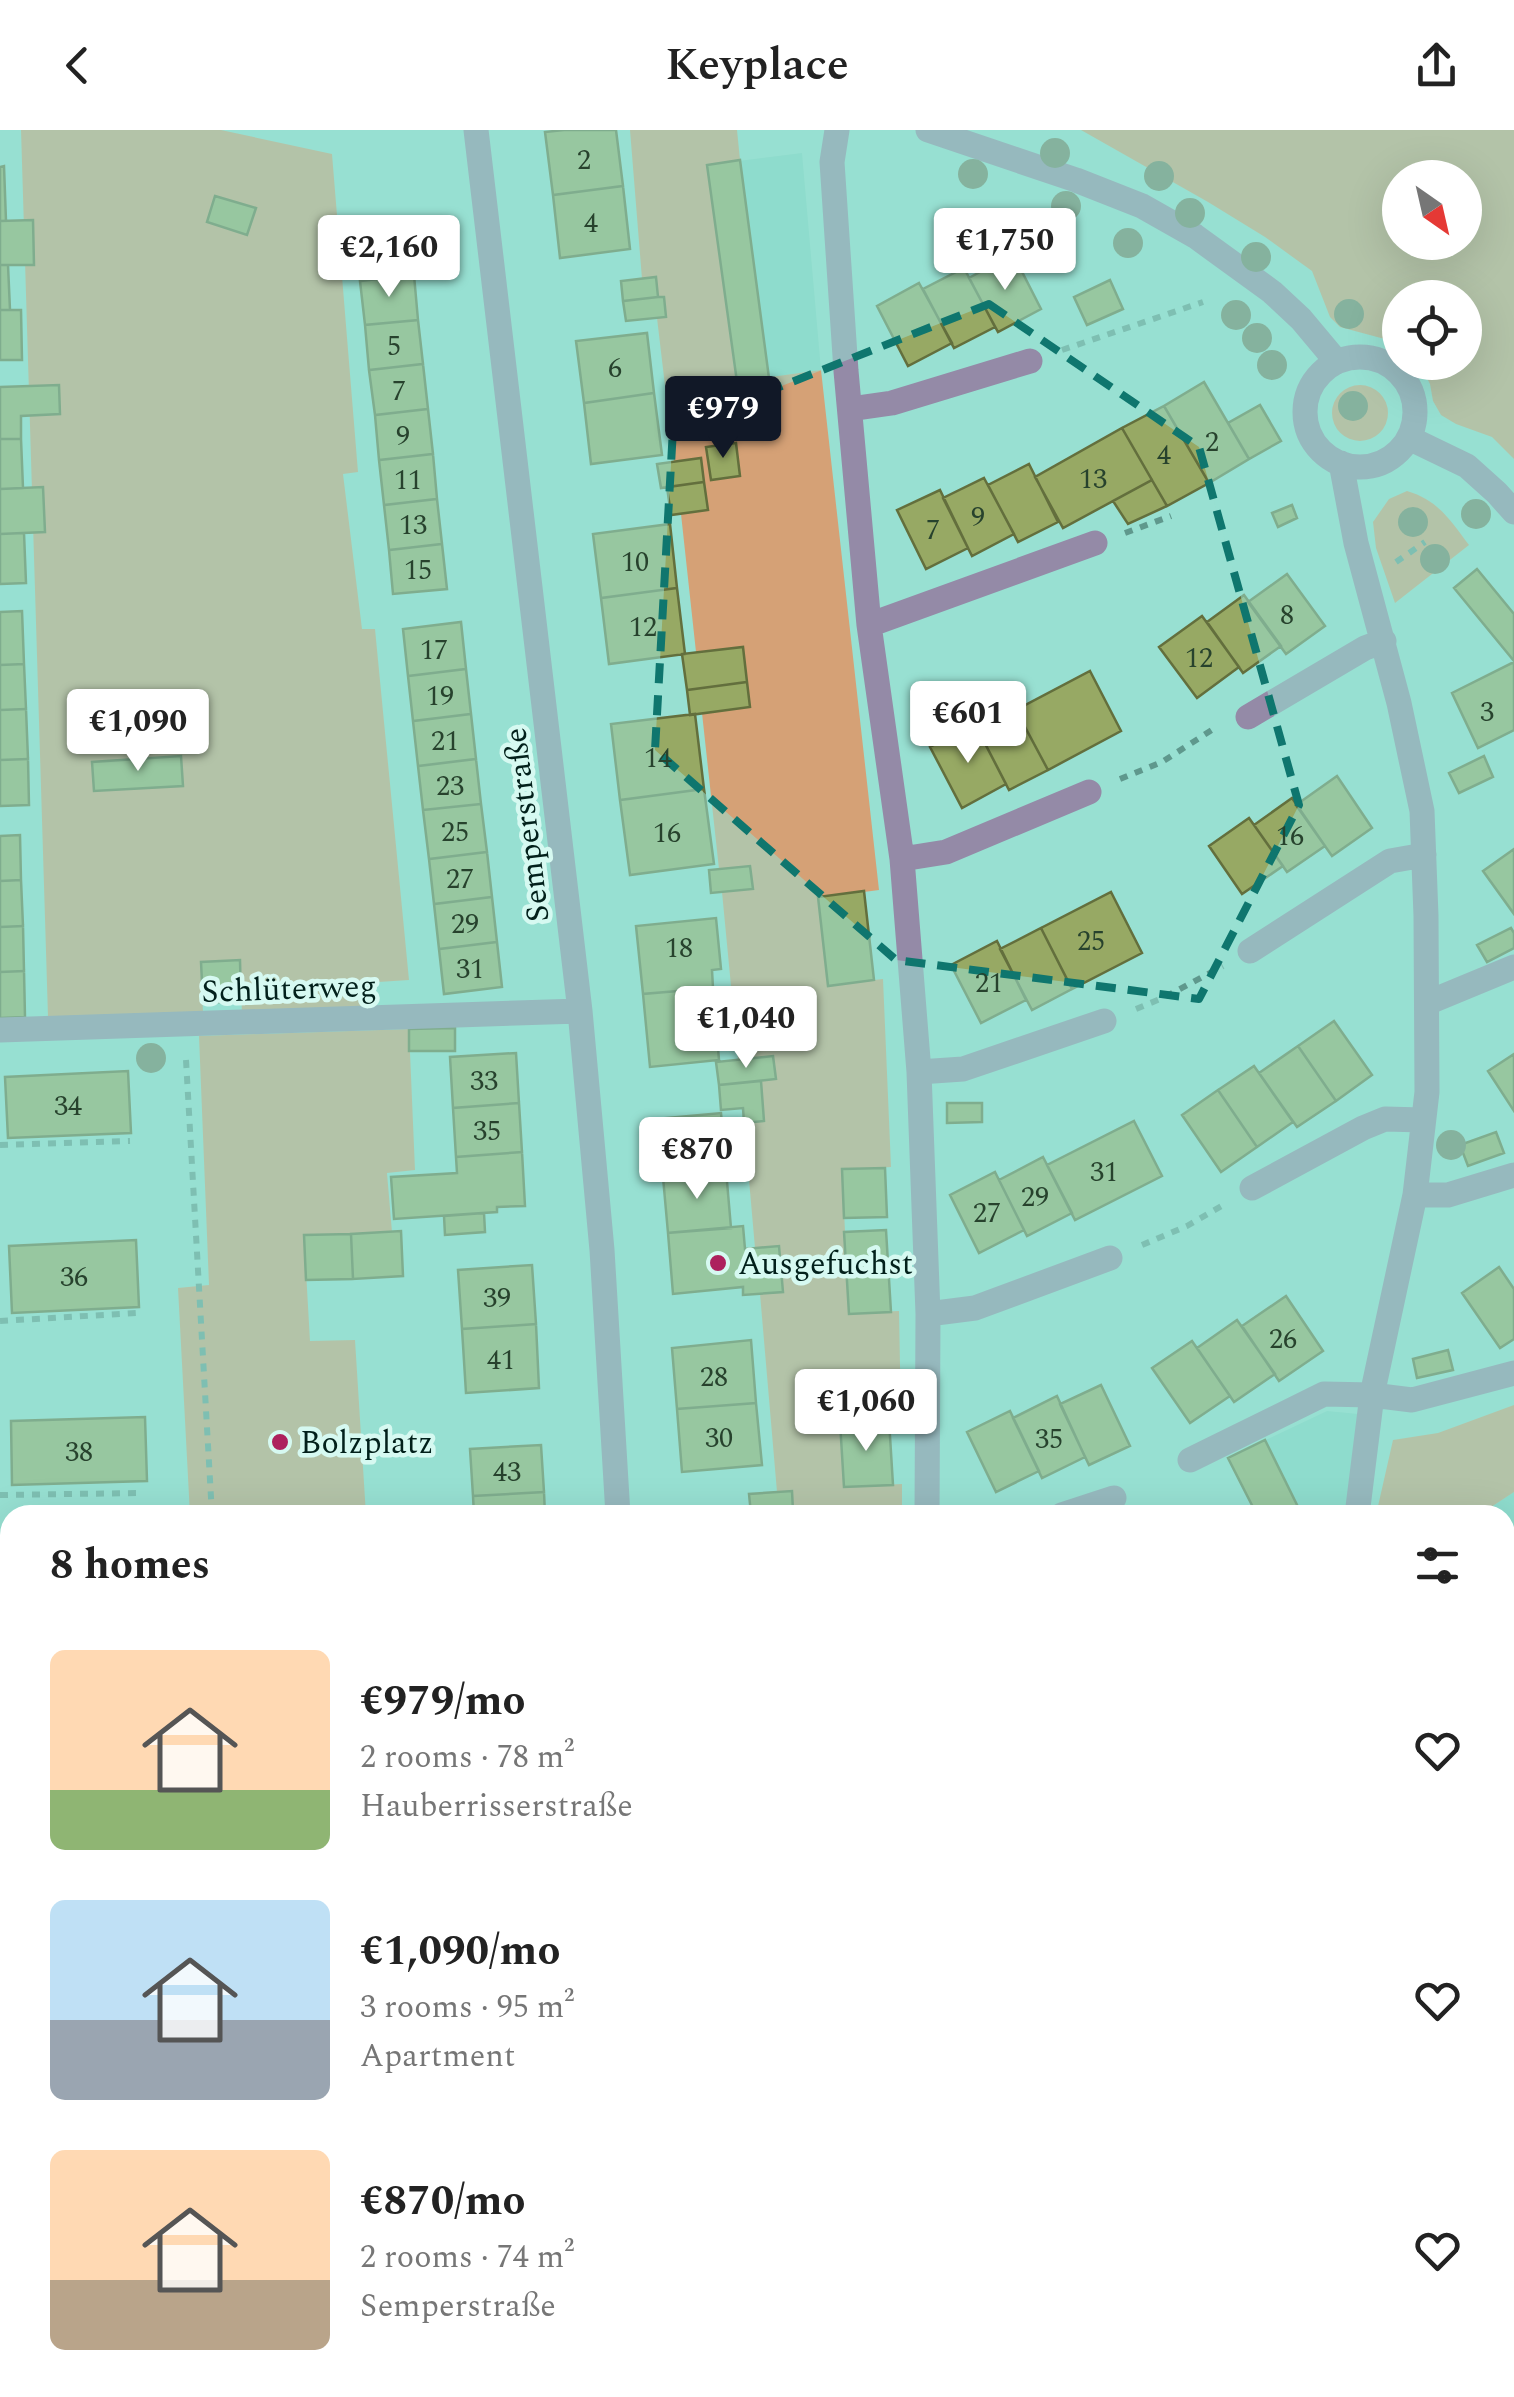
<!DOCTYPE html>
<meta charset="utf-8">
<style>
body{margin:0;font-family:Spectral,serif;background:#f6f6f6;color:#222;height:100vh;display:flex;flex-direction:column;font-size:38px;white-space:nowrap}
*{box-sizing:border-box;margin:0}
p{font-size:32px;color:#767676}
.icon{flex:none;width:55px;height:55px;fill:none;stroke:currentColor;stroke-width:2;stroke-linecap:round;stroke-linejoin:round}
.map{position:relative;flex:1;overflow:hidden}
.panel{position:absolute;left:0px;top:1375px;width:1515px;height:892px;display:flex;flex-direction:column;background:#fff;border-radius:30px 30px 0 0;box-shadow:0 10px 40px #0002}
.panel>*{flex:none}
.needle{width:65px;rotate:146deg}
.fabs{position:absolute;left:1382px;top:30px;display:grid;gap:20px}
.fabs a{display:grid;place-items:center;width:100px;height:100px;border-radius:50%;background:#fff;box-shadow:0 10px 40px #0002;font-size:50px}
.price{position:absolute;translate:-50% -85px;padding:0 22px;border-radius:10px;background:#fff;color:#222;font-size:32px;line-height:65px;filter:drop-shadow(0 2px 5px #0008)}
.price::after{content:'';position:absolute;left:50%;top:60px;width:30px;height:22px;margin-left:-15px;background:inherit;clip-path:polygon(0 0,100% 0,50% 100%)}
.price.current{background:#111827;color:#fff}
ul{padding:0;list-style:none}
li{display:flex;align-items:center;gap:30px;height:250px;padding:0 50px}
li span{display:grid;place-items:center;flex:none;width:280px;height:200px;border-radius:15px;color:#555}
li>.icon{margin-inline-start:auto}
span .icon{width:120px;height:120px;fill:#fffc;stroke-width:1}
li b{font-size:42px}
h2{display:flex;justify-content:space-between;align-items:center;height:120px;padding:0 50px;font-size:42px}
header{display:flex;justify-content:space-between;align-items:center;height:130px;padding:0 50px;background:#fff;font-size:45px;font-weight:600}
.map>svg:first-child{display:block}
</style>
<header><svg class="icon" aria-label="back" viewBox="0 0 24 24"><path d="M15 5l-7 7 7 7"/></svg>Keyplace<svg class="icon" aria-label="share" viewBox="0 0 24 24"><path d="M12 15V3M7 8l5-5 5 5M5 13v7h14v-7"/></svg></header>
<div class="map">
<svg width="1514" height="2267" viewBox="0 0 1514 2267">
<rect width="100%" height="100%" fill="#98e0d2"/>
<!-- built -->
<path fill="#84d7c7" d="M 802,23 L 821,240 L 737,252 L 707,35 Z
M 1327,1281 L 1369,1285 L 1356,1385 L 1257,1385 L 1228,1328 Z
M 1514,1362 L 1514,1902 L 1505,1900 L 1505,1385 L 1479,1385 Z
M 286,2258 L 621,2258 L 622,2267 L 284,2267 Z"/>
<!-- green -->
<path fill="#d5a176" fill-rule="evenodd" d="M 21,0 L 221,0 L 332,24 L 358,342 L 343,344 L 362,499 L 375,499 L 409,850 L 363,853 L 363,879 L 242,882 L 239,830 L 201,832 L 203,883 L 48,887 Z
M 630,0 L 737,0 L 740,30 L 707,35 L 736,252 L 821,240 L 879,760 L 818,768 L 828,855 L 883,849 L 891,1037 L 842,1040 L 849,1183 L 899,1181 L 901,1289 L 840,1293 L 844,1357 L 902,1354 L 902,1385 L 780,1385 L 779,1382 L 793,1381 L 792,1362 L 777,1362 L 760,1164 L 782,1161 L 779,1117 L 755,1118 L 744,993 L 764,990 L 761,951 L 776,948 L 773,926 L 738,929 L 722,762 L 752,759 L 750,737 L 719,739 L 702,583 L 750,576 L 743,517 L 696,522 L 681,384 L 708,379 L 701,329 L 674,332 L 657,188 L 666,187 L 664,167 L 658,167 L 642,149 Z
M 1081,0 L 1514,0 L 1514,329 L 1492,307 L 1456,294 L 1441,285 L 1433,271 L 1430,254 L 1419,233 L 1465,232 L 1465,168 L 1400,168 L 1400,217 L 1392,211 L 1340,197 L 1330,187 L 1312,141 L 1265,107 L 1208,72 ZM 1400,48 L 1465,48 L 1465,112 L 1400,112 Z
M1332 283a28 28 0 1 1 56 0a28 28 0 1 1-56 0Z
M 1407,361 C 1438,370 1450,390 1469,415 L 1395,473 L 1376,418 L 1373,392 L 1389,369 Z
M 409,899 L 415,1040 L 387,1043 L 392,1102 L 304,1106 L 310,1211 L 355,1210 L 366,1385 L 190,1385 L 178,1158 L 209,1155 L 199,906 Z
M 1514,1275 L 1514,1362 L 1479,1385 L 1376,1385 L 1393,1310 L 1438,1303 Z
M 1505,1900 L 1514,1902 L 1514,2088 L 1508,2095 L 1514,2100 L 1514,2267 L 1499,2267 L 1489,2258 L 1505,2258 Z
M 831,2258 L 1054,2258 L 1045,2267 L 837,2267 Z
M 1115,2258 L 1321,2258 L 1331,2267 L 1125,2267 Z"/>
<!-- building -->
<path fill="#97a964" stroke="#636f3d" stroke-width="2.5" d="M 564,0 L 616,0 L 623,56 L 553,65 L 545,2 Z
M 740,30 L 769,248 L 737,252 L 707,35 Z
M 4,36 L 6,91 L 0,91 L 0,37 Z
M 623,56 L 630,119 L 560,128 L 553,65 Z
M 215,66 L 256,78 L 247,105 L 207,92 Z
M 33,90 L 34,135 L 0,135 L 0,91 Z
M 409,100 L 414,145 L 360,151 L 355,106 Z
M 1013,124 L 1041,179 L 998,202 L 969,148 Z
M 0,135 L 8,135 L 10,180 L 0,180 Z
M 964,138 L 995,197 L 954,218 L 923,159 Z
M 414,145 L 418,190 L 365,195 L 360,151 Z
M 656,147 L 658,167 L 623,171 L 621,151 Z
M 1110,150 L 1123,179 L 1087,195 L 1074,167 Z
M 919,153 L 952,213 L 908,236 L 877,176 Z
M 658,167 L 664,167 L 666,187 L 626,191 L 623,171 Z
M 0,180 L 21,180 L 22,230 L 0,230 Z
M 418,190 L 423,234 L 369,240 L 365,195 Z
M 647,203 L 654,263 L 584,273 L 576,211 Z
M 423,234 L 428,279 L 375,285 L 369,240 Z
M 1204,252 L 1249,329 L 1209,353 L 1164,276 Z
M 59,255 L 60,284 L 21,286 L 21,309 L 0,309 L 0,257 Z
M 654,263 L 662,325 L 591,334 L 584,273 Z
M 1260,275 L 1281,311 L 1249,329 L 1228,293 Z
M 1164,276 L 1209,353 L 1167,376 L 1122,298 Z
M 428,279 L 433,324 L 379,330 L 375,285 Z
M 1122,298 L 1152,350 L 1063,398 L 1035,347 Z
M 0,309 L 21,309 L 23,358 L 0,359 Z
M 736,313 L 740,346 L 711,350 L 706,317 Z
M 433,324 L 437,369 L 384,375 L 379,330 Z
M 701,328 L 704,352 L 661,358 L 657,334 Z
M 1029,334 L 1058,392 L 1018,412 L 988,355 Z
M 984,348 L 1014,404 L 972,426 L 943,368 Z
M 1152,350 L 1167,376 L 1128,394 L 1113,371 Z
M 704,352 L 708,380 L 671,385 L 667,357 Z
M 43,357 L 45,402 L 0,404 L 0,359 Z
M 940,360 L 968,418 L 926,439 L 897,380 Z
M 437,369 L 442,414 L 389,420 L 384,375 Z
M 1292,375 L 1297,388 L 1278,397 L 1272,383 Z
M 670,394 L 677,458 L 601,468 L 593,404 Z
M 24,403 L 26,453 L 0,454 L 0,404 Z
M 442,414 L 447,459 L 393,464 L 389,420 Z
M 1477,439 L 1514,484 L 1514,531 L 1454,458 Z
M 1287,444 L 1325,496 L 1286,524 L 1248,472 Z
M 677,458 L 685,524 L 609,534 L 601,468 Z
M 1244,465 L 1281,516 L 1243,543 L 1207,492 Z
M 22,481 L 24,534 L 0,535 L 0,482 Z
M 1202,486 L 1239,537 L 1197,568 L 1159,517 Z
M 461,492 L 466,539 L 408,546 L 403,499 Z
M 743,517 L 747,552 L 687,560 L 682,524 Z
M 1514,532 L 1514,600 L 1478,618 L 1452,563 Z
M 24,534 L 26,579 L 0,580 L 0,535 Z
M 466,539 L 471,584 L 413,591 L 408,546 Z
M 1090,541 L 1121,601 L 1048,640 L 1016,580 Z
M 747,552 L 750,577 L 690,585 L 687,560 Z
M 26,579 L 28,629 L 0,630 L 0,580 Z
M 1016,580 L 1048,640 L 1009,660 L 978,600 Z
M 471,584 L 476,629 L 418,636 L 413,591 Z
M 695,584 L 704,659 L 620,670 L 611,594 Z
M 975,594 L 1006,654 L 962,678 L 930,617 Z
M 181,626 L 183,656 L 94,661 L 92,632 Z
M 1484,626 L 1493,647 L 1459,663 L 1449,643 Z
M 28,629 L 29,675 L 0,676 L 0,630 Z
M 476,629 L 481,674 L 423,680 L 418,636 Z
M 1337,646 L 1372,698 L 1332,726 L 1296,675 Z
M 704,659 L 714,734 L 630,745 L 620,670 Z
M 1292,668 L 1325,716 L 1287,742 L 1254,695 Z
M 481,674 L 487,722 L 429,729 L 423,680 Z
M 1249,688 L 1283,736 L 1242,764 L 1209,716 Z
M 20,705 L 21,750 L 0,751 L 0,706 Z
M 1514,719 L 1514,784 L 1483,741 Z
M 487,722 L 492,767 L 434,774 L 429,729 Z
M 750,736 L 753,759 L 711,763 L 709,740 Z
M 21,750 L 23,796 L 0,797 L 0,751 Z
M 864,761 L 874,850 L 828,856 L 818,767 Z
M 1111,762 L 1142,823 L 1072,859 L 1041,798 Z
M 492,767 L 497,812 L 439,819 L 434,774 Z
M 716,788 L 721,839 L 712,840 L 713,858 L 643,864 L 636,796 Z
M 23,796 L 24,841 L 0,842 L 0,797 Z
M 1041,798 L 1072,859 L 1032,880 L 1000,819 Z
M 1511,798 L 1514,803 L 1514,818 L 1487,832 L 1477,815 Z
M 997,811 L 1026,870 L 981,893 L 951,835 Z
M 497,812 L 502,857 L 444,864 L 439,819 Z
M 240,830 L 241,871 L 203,873 L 201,832 Z
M 24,841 L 25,887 L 0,888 L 0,842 Z
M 713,858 L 719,930 L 650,937 L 643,864 Z
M 1334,891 L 1372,945 L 1336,971 L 1298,916 Z
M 455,898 L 455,921 L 409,921 L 409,899 Z
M 1298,916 L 1336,971 L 1297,997 L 1259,943 Z
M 516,923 L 519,973 L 453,978 L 450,927 Z
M 1514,924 L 1514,981 L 1488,941 Z
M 773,926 L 776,949 L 719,955 L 716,932 Z
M 1254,936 L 1293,992 L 1257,1017 L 1218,960 Z
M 128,941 L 131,1003 L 8,1008 L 5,947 Z
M 761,951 L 764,991 L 744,993 L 743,978 L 721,980 L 719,955 Z
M 1218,960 L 1257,1017 L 1221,1042 L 1182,985 Z
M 519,973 L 522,1022 L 456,1027 L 453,978 Z
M 947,973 L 982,973 L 982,992 L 947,993 Z
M 721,983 L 726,1040 L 663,1047 L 657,989 Z
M 1134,991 L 1162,1046 L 1075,1090 L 1047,1035 Z
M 1496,1002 L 1504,1023 L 1468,1036 L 1460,1015 Z
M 522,1022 L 525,1076 L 497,1077 L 497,1082 L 394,1089 L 391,1047 L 457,1043 L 456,1027 Z
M 1043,1027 L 1072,1083 L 1027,1106 L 999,1050 Z
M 885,1038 L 887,1087 L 844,1088 L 842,1039 Z
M 726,1040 L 731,1098 L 668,1103 L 663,1047 Z
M 995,1042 L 1024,1100 L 979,1123 L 950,1065 Z
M 484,1083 L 485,1102 L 445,1105 L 444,1086 Z
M 743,1096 L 745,1119 L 779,1116 L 783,1162 L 743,1165 L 743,1157 L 673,1164 L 668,1103 Z
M 886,1100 L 891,1182 L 849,1184 L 844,1102 Z
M 401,1101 L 403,1146 L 353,1149 L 351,1104 Z
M 351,1104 L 353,1149 L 306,1150 L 304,1105 Z
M 136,1110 L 139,1177 L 12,1183 L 9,1116 Z
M 532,1135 L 536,1194 L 462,1199 L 458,1140 Z
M 1499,1137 L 1514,1159 L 1514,1209 L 1500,1218 L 1462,1163 Z
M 1286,1166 L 1323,1221 L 1279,1251 L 1242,1196 Z
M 1237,1190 L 1275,1244 L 1234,1272 L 1197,1218 Z
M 536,1194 L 539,1258 L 466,1263 L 462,1199 Z
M 751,1210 L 756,1273 L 677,1279 L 672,1218 Z
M 1192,1211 L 1230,1266 L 1190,1293 L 1152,1238 Z
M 1448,1220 L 1453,1240 L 1417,1248 L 1413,1229 Z
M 1101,1255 L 1130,1316 L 1089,1335 L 1060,1274 Z
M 1057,1266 L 1085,1327 L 1042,1348 L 1013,1288 Z
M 756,1273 L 762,1335 L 682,1342 L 677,1279 Z
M 1010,1281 L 1039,1341 L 996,1362 L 967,1302 Z
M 145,1287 L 147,1351 L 12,1355 L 11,1291 Z
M 889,1290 L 893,1355 L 844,1357 L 840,1292 Z
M 1265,1310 L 1302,1385 L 1257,1385 L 1228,1328 Z
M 541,1315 L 544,1362 L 473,1366 L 470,1319 Z
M 792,1361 L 793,1381 L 751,1384 L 749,1364 Z
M 544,1362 L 545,1385 L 474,1385 L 473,1366 Z
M 1505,1671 L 1514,1673 L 1514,1827 L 1505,1825 Z
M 0,2075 L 10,2077 L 10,2139 L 0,2180 Z
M 109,2258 L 112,2258 L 156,2267 L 107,2267 Z
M 112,2258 L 185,2258 L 183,2267 L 156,2267 Z
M 462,2258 L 522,2258 L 522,2267 L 462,2267 Z
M 522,2258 L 590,2258 L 590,2267 L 522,2267 Z
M 738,2258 L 831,2258 L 837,2267 L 744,2267 Z
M 1054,2258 L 1115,2258 L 1125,2267 L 1045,2267 Z
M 1376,2258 L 1489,2258 L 1499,2267 L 1387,2267 Z"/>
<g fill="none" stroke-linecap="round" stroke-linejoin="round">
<!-- path -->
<path stroke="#5f988d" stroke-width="6" stroke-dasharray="8 8" stroke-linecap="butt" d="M 1062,220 L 1203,172
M 1125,403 L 1171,386
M 1396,432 L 1425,412
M 1120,649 L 1162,632 L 1218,596
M 1136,879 L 1165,867 L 1223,836
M 186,930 L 212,1385
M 0,1015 L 130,1011
M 1142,1115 L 1187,1096 L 1225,1074
M 0,1191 L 137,1183
M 0,1365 L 142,1363
M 0,1537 L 10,1536
M 0,1714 L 10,1714
M 1505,1838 L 1514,1835"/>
<!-- minor -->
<path stroke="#948aa7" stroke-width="25" d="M 476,0 L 580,881 L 602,1120 L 618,1385
M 837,0 L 832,32 L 846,241 L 869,495 L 902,729 L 919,942 L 928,1184 L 927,1385
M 928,0 L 1076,50 L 1142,76 L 1195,106 L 1272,162 L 1301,189 L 1337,232
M1305 282a55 55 0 1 1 110 0a55 55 0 1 1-110 0Z
M 850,279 L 892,273 L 1030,231
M 1409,308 L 1467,336 L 1497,363 L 1514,382
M 1341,333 L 1356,413 L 1399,573 L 1422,681 L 1426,786 L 1427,962 L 1415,1065 L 1372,1265 L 1357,1385
M 869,495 L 1095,413
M 1248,587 L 1365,518 L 1384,511
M 902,729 L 946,722 L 1089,662
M 1250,821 L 1390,731 L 1424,725
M 1427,873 L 1514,837
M 0,900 L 580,881
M 919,942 L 963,939 L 1104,891
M 1252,1058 L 1363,998 L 1385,989 L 1423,990
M 1415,1065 L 1448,1065 L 1514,1045
M 928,1184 L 975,1178 L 1110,1128
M 1190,1330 L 1324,1264 L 1372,1265 L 1412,1270 L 1514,1243
M 1062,1385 L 1114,1368
M 0,1950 L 10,1950
M 657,2258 L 660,2267
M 41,2267 L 43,2258"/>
</g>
<!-- trees -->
<g fill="#707b5f">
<circle cx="1055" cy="23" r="15"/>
<circle cx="973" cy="44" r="15"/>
<circle cx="1159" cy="46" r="15"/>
<circle cx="1066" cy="76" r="15"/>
<circle cx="1190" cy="83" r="15"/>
<circle cx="1128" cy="113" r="15"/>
<circle cx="1256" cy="127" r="15"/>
<circle cx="1349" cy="184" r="15"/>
<circle cx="1236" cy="185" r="15"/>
<circle cx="1257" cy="208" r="15"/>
<circle cx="1272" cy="235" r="15"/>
<circle cx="1353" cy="276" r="15"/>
<circle cx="1476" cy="384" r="15"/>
<circle cx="1413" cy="392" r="15"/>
<circle cx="1435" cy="429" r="15"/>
<circle cx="151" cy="928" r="15"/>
<circle cx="1451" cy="1015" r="15"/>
</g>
<!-- marked area -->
<path d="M0 0H1514V2267H0ZM 989,174 L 1199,317 L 1299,675 L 1199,869 L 896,830 L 655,620 L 673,299 Z" fill="#98e0d2" fill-opacity=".55" fill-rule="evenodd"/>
<path fill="none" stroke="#0f766e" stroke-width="8" stroke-dasharray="20 12" stroke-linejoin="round" d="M 989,174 L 1199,317 L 1299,675 L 1199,869 L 896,830 L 655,620 L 673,299 Z"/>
<!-- markers -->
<g fill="#ad215e" stroke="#d6f9f1" stroke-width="4">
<circle cx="718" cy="1133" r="10"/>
<circle cx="280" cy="1312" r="10"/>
</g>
<g text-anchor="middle" stroke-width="9" stroke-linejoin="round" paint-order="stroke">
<!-- number labels -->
<g font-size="28" fill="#27422d">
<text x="584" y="39">2</text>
<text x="591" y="102">4</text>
<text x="394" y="225">5</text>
<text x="615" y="247">6</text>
<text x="399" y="270">7</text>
<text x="403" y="315">9</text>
<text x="1212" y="321">2</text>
<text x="1164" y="334">4</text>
<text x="1093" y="358">13</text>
<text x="408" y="359">11</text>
<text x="978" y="396">9</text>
<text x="413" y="404">13</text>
<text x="933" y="409">7</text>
<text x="635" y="441">10</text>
<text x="418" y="449">15</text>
<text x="1287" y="494">8</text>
<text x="643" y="506">12</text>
<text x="434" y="529">17</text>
<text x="1199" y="537">12</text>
<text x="440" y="575">19</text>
<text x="1487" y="591">3</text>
<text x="445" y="620">21</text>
<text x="658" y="637">14</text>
<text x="450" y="665">23</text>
<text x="455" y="711">25</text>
<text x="667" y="712">16</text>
<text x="1290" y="715">16</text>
<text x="460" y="758">27</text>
<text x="465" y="803">29</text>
<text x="1091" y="820">25</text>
<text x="679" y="827">18</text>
<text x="470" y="848">31</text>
<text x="989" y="862">21</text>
<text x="484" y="960">33</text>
<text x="68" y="985">34</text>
<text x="487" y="1010">35</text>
<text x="1104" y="1051">31</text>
<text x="1035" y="1076">29</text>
<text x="987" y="1092">27</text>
<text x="74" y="1156">36</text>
<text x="497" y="1177">39</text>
<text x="1283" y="1218">26</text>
<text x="501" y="1239">41</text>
<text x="714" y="1256">28</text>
<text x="719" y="1317">30</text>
<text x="1049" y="1318">35</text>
<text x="79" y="1331">38</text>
<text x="507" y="1351">43</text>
</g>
<!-- street labels -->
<g font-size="32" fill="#02201b" stroke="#d6f9f1">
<text transform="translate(526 695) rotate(-97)" y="11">Semperstraße</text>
<text transform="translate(289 858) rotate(-2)" y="11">Schlüterweg</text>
</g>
<!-- poi labels -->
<g font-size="32" fill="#02201b" stroke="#d6f9f1" text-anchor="start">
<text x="738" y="1144">Ausgefuchst</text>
<text x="300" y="1323">Bolzplatz</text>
</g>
</g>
</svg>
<div class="fabs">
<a><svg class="needle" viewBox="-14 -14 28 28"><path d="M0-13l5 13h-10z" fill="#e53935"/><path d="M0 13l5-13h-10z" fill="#767676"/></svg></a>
<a><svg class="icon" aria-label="locate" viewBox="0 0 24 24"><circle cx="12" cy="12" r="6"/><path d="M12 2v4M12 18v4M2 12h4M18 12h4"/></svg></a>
</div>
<b class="price" style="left:1005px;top:163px">€1,750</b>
<b class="price" style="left:389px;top:170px">€2,160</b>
<b class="price current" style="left:723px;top:331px">€979</b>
<b class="price" style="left:968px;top:636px">€601</b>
<b class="price" style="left:138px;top:644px">€1,090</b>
<b class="price" style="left:746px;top:941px">€1,040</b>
<b class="price" style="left:697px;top:1072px">€870</b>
<b class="price" style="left:866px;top:1324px">€1,060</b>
<section class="panel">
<h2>8 homes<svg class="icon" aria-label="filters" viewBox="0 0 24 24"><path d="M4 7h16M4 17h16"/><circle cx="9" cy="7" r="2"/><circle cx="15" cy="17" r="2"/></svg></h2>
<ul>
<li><span style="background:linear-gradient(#ffd9b3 70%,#8fb573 0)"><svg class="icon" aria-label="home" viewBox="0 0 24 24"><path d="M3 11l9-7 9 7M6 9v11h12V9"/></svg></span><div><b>€979/mo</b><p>2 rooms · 78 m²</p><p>Hauberrisserstraße</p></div><svg class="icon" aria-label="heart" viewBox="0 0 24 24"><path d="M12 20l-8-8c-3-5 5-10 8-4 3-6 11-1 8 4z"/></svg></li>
<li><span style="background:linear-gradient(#bfe0f5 60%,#9aa5b1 0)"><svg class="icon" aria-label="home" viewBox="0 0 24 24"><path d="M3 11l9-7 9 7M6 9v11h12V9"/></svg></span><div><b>€1,090/mo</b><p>3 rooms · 95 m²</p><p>Apartment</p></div><svg class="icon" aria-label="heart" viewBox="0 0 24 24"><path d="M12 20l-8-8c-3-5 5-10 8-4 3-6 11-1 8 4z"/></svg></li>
<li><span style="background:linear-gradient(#ffd9b3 65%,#b9a48a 0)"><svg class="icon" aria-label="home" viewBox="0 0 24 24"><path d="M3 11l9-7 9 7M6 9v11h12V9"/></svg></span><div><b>€870/mo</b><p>2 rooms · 74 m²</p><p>Semperstraße</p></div><svg class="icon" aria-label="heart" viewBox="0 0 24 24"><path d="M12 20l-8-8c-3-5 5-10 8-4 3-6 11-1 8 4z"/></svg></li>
</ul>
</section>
</div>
